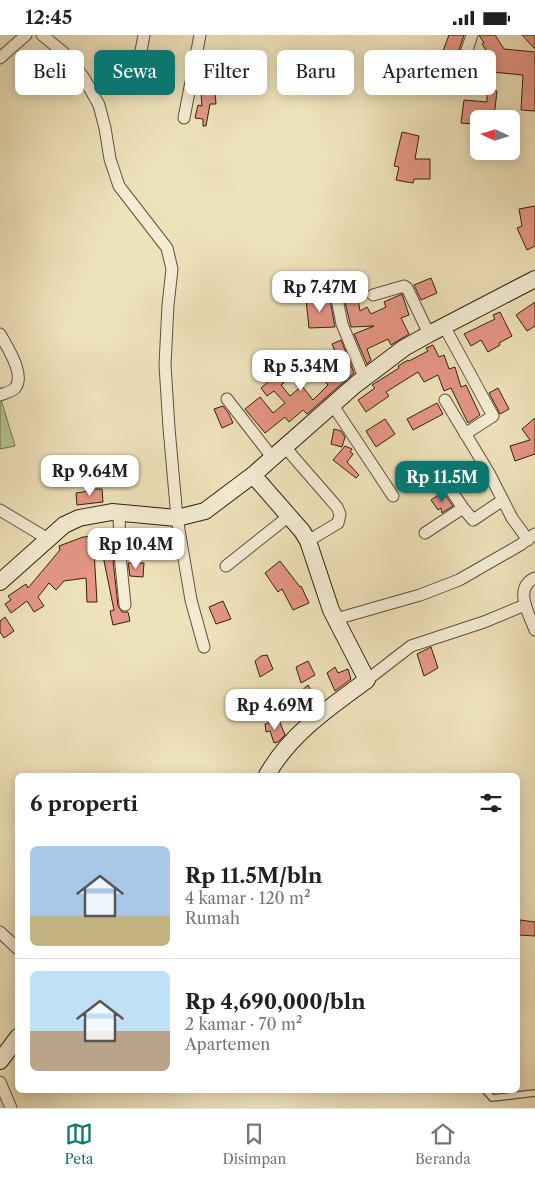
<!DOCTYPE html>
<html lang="id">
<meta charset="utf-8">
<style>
body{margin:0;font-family:"Libre Caslon Text",serif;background:#f6f6f6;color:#202124;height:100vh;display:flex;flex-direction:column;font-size:19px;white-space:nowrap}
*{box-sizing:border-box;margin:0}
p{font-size:16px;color:#757577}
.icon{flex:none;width:28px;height:28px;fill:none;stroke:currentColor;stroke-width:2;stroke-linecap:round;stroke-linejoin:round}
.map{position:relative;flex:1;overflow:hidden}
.panel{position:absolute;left:15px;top:738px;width:505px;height:320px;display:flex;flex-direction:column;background:#fff;border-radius:8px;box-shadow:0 2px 12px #0003}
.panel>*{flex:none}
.guide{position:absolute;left:15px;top:15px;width:505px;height:45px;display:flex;gap:10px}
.needle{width:32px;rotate:274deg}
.tools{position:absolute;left:470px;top:75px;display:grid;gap:10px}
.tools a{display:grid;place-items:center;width:50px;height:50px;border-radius:8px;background:#fff;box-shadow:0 2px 12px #0003;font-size:25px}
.price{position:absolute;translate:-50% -42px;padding:0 11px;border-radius:10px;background:#fff;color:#222;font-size:16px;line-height:32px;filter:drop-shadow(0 1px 2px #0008)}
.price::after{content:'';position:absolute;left:50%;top:30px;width:15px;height:11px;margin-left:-8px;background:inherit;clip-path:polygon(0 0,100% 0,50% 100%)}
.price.current{background:#0f766e;color:#fff}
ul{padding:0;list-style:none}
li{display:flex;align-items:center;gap:15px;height:125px;padding:0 15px}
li+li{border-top:1px solid #e0e0e0}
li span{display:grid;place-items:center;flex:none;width:140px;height:100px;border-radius:8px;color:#555}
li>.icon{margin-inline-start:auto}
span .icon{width:60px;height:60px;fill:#fffc;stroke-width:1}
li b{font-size:21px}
h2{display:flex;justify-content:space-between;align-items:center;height:60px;padding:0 15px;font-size:21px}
.pill{padding:0 18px;border-radius:8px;background:#fff;box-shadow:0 2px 12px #0003;font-size:18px;line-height:45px}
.pill.current{background:#0f766e;color:#fff}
.status{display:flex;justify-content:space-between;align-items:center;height:35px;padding:0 25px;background:#fff;direction:ltr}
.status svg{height:14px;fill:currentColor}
.tab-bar{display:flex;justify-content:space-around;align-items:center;height:70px;border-top:1px solid #e0e0e0;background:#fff;font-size:14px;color:#757577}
.tab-bar a{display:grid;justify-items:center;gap:2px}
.tab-bar .current{color:#0f766e}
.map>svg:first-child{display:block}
</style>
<div class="status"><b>12:45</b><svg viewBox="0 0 49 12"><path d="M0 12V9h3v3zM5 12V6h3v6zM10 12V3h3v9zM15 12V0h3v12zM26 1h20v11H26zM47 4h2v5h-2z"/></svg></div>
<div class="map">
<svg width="535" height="1073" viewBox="0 0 535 1073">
<rect width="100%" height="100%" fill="#eee2bb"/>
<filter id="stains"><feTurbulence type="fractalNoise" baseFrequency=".004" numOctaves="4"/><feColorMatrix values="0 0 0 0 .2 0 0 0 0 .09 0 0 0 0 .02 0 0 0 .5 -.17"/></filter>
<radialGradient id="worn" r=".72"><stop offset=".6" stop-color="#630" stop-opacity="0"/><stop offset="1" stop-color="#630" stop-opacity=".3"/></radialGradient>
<!-- green -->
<path fill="#b6c492" stroke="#74724e" d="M 0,361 L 15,411 L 0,414 Z"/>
<!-- building -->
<path fill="#e59686" stroke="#33200b" d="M 449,0 L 464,0 L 451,39 L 437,32 Z
M 479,0 L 495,0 L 504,14 L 535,17 L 535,76 L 521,75 L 523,40 L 492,37 L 492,49 L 463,48 L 469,31 L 480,32 L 480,28 L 495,29 L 482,9 L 484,8 Z
M 522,0 L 535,0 L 535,14 Z
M 487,55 L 497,56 L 494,82 L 475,81 L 474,89 L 461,88 L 464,65 L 487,67 Z
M 215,57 L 216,69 L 210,69 L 206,91 L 203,91 L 203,84 L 195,83 L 198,70 L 202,71 L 201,58 Z
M 402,97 L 419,101 L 415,124 L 430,124 L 430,144 L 414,144 L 413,148 L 396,145 L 399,132 L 394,131 Z
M 535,171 L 535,211 L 527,215 L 517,193 L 522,191 L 519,174 Z
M 431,243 L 437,258 L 421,265 L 414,250 Z
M 355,246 L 360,276 L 367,272 L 371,279 L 386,272 L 384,267 L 402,259 L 409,280 L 401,283 L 409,299 L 391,310 L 388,304 L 367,314 L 371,325 L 367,329 L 354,299 L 374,291 L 351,292 L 344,263 L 339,257 L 338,249 Z
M 331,260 L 330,265 L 335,292 L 309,293 L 306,265 L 327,263 L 327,261 Z
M 535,267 L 535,291 L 527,296 L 516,280 Z
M 500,277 L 512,301 L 499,308 L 500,310 L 488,317 L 481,305 L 471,311 L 464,299 L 495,284 L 493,280 Z
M 341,305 L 354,338 L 307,379 L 303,375 L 289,387 L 285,382 L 265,398 L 245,374 L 260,362 L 273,378 L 285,368 L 274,356 L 267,361 L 261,353 L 277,339 L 284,348 L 281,350 L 290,361 L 302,351 L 313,365 L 328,350 L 323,344 L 327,341 L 318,330 L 335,316 L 332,309 Z
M 433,310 L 439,322 L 444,320 L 449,334 L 455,332 L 461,352 L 466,350 L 480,380 L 468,388 L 451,353 L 444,356 L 438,340 L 424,347 L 418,337 L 386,357 L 389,361 L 366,377 L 358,365 L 375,353 L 372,350 L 399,333 L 398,331 L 408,325 L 409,326 L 428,316 L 426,313 Z
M 498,353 L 509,374 L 500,379 L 489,358 Z
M 437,368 L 443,379 L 413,395 L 407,384 Z
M 223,371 L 229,379 L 233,388 L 222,393 L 214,374 Z
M 535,383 L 535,419 L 515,426 L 510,411 L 530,405 L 522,394 Z
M 385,384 L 395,399 L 376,412 L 366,396 Z
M 334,394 L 341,396 L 345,402 L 342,412 L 331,409 Z
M 345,411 L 352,414 L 350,417 L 353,419 L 347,427 L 359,440 L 356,443 L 333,425 Z
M 89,454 L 102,454 L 103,467 L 77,470 L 76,458 L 89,456 Z
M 443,457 L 453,471 L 442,478 L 441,473 L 438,475 L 431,465 Z
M 131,494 L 146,495 L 146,509 L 130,508 Z
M 95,497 L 102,497 L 102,515 L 94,516 L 97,567 L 87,567 L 86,543 L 64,546 L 56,555 L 49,548 L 38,562 L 44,571 L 34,577 L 27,566 L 11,578 L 5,569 L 11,565 L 8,561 L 26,549 L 28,553 L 60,515 L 59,511 L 83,502 L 95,501 Z
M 102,516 L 112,516 L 118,571 L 122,577 L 128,577 L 130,586 L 113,590 L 110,576 L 114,575 Z
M 280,526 L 300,552 L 301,551 L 309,568 L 293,575 L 282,554 L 278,557 L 265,538 Z
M 128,528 L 144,528 L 143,542 L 130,541 Z
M 223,566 L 231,584 L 216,589 L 209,572 Z
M 5,582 L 14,596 L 4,603 L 0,597 L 0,586 Z
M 431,612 L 438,633 L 424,641 L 417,619 Z
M 267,620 L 273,634 L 260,642 L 255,626 L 261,621 Z
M 308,626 L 315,640 L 301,648 L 296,632 Z
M 335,632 L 338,638 L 348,634 L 351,644 L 335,656 L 327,638 Z
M 308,650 L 316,666 L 311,671 L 307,666 L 297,673 L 292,664 Z
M 279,685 L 285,700 L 278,707 L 274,708 L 270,696 L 266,697 L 265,689 Z
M 520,885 L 535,887 L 535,901 L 519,900 Z"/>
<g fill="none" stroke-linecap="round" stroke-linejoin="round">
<!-- lane casing -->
<g stroke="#625037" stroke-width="8">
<path id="lane" d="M 485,1055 L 492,1063 L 535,1058"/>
</g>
<!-- street casing -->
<g stroke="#625037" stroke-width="13">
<path id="street" d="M 42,0 L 63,17 L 84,43 L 99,70 L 105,93 L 110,124 L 119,151 L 167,213 L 172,234 L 168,270 L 165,330 L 169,393 L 177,483 L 191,565 L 204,612
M 141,16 L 144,0
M 0,23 L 26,0
M 457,45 L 472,0
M 184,83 L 200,0
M 373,260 L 404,251 L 407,253 L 429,299
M 337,264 L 342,289 L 364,342
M 444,291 L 493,381 L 465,399
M 0,299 C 7,312 26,340 15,353 C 11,357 5,358 0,360
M 227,364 L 272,422
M 445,365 L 489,438 L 512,483 L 528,505
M 332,369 L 393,461
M 284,411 L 337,472 L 340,479 L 338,488 L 308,506
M 438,436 L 463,473
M 0,475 L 48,504
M 119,478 L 120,520 L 125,570
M 425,498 L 463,473 L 473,485 L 503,465
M 226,531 L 289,481
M 535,543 C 513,553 529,579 535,595
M 336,584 L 420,560 L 459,545 L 520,510 L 535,499
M 367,645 L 411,611 L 484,587 L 525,570
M 0,897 L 18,914
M 0,1047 L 11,1073"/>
</g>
<!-- secondary casing -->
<g stroke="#33200b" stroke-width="18">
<path id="secondary" d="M 253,440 L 302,496 L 308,506 L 331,575 L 367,645 C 330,672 290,699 267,740
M 0,547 L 64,490 L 79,483 L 112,477 L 177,483 L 205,476 L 253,440 L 355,350 L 404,313 L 429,299 L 535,244
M 0,1026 L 18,1002"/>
</g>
<!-- lane -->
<use href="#lane" stroke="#f4ecd3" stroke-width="5.5"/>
<!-- street -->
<use href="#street" stroke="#f4ecd3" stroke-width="11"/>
<!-- secondary -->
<use href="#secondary" stroke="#f4ecd3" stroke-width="16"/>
</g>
<rect width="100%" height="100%" filter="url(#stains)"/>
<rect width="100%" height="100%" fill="url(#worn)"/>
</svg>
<div class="tools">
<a><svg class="needle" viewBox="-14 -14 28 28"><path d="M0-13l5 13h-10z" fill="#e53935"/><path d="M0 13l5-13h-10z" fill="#757577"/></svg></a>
</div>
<b class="price" style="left:320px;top:278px">Rp 7.47M</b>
<b class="price" style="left:301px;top:357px">Rp 5.34M</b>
<b class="price" style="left:90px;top:462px">Rp 9.64M</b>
<b class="price current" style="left:442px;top:468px">Rp 11.5M</b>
<b class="price" style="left:136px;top:535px">Rp 10.4M</b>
<b class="price" style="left:275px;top:696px">Rp 4.69M</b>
<div class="guide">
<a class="pill">Beli</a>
<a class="pill current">Sewa</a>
<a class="pill">Filter</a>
<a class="pill">Baru</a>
<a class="pill">Apartemen</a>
</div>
<section class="panel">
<h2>6 properti<svg class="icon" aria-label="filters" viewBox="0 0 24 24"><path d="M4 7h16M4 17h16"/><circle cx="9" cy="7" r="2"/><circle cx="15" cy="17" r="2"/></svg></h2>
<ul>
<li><span style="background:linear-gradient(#a9c7e8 70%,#c2b280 0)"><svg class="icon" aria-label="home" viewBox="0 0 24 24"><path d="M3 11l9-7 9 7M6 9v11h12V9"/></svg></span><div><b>Rp 11.5M/bln</b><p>4 kamar · 120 m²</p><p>Rumah</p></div></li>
<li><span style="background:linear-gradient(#bfe0f5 60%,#b9a48a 0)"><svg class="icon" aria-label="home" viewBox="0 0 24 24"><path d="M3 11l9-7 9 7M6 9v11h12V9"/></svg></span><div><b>Rp 4,690,000/bln</b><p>2 kamar · 70 m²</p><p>Apartemen</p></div></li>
</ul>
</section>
</div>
<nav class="tab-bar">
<a class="current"><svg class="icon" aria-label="map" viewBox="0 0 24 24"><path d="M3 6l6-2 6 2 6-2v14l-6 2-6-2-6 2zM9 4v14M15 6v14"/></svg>Peta</a>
<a><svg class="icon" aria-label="saved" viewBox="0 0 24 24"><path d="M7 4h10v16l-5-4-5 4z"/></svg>Disimpan</a>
<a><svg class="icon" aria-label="home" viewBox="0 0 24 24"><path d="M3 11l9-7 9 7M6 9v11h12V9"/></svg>Beranda</a>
</nav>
